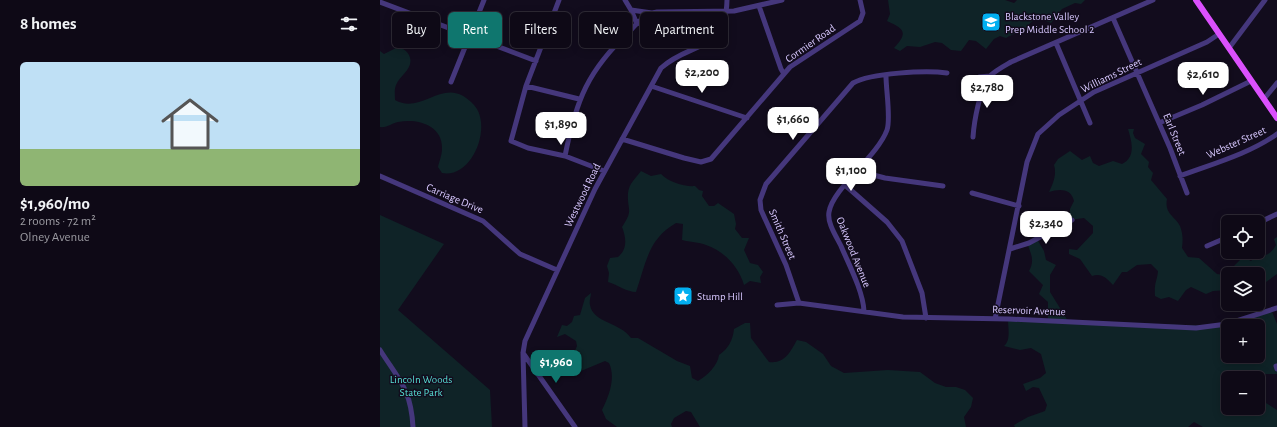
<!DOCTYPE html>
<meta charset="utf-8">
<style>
body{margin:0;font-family:"Alegreya Sans",sans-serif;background:#17121f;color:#f1f3f6;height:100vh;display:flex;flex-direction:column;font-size:15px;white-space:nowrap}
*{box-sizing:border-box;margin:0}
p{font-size:13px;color:#9b9aa1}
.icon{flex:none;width:22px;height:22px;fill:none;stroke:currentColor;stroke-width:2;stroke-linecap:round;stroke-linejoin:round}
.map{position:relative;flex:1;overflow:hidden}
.sheet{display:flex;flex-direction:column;background:#0e0916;width:380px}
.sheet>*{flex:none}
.top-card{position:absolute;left:12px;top:12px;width:380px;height:36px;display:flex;gap:8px}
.fabs{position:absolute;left:841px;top:215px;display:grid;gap:8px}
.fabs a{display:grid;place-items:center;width:44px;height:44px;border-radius:6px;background:#0e0916;box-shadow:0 2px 10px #0003,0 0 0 1px #2e2a35;font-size:20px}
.price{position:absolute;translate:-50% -34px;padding:0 9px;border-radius:8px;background:#fff;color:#222;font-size:13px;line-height:26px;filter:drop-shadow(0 1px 2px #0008)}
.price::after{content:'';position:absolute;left:50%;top:24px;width:12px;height:9px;margin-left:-6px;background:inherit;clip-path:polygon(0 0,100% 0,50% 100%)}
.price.selected{background:#0f766e;color:#fff}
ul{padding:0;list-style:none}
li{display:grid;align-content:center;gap:8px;height:212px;padding:0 20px}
li span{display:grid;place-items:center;height:124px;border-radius:6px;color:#555}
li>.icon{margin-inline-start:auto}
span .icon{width:72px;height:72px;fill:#fffc;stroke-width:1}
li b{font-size:17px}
h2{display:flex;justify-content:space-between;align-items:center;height:48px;padding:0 20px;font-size:17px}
.tag{padding:0 14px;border-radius:6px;background:#0e0916;box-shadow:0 2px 10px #0003,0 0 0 1px #2e2a35;font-size:14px;line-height:36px}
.tag.selected{background:#0f766e;color:#fff}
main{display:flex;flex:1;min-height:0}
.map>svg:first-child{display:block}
</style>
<main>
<section class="sheet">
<h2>8 homes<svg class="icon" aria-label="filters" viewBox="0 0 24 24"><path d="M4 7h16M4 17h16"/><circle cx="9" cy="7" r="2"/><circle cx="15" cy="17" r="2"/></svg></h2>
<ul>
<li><span style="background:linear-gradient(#bfe0f5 70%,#8fb573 0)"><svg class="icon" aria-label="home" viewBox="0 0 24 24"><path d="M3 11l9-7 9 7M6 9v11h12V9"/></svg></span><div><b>$1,960/mo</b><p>2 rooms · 72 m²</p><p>Olney Avenue</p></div></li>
</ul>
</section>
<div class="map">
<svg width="897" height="427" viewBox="0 0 897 427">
<rect width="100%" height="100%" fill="#120c1d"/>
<!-- green -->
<path fill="#0f2327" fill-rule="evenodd" d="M 508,0 L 625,0 L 634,3 L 637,0 L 705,0 L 701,4 L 695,3 L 682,9 L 671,23 C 650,15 656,21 641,31 C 636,34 631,35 626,38 L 620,36 L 614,39 L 606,49 L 596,41 L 589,40 L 581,51 L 571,50 L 562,43 L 555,42 L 540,47 L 527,46 L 520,51 L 514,48 C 528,33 525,29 507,21 L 510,14 Z
M 16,48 C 21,48 26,49 29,55 C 35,68 21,74 16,85 C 14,90 15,95 15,100 C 43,116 65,72 94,105 C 113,126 92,179 62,173 L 58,167 C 59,162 62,155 62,149 C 63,125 37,118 18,122 C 12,123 7,128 0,127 L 0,51 L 4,54 Z
M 748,129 L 754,129 L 753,133 L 755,138 L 765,144 L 761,154 L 769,162 L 768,167 L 773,173 L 771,180 L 787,199 C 784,214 795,216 800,226 C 803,234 803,240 802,248 L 808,257 L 819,258 L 837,274 L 845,275 L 863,257 L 871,261 L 878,255 C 887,257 892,252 896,245 L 894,239 L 897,237 L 897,274 L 886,282 L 878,280 L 878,274 L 848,274 L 848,290 L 833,291 L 826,294 L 811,287 L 806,290 L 798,301 L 789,297 L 781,299 L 775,296 C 774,282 777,282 778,271 L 771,264 L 757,265 L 747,272 L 742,272 L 733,285 C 726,278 722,273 712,276 L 700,259 L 689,254 L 689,249 L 697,250 L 713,233 L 713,226 L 704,218 L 689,220 L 690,209 L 694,201 C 691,188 679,189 669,192 C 673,184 677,174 674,165 L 678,159 L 690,151 L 702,160 L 710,156 L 713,163 L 719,166 L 733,161 L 742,164 C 756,157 752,142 748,129 Z
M 261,171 L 271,176 L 281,174 C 288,182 305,187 315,186 L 319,190 L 323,191 L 322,196 L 329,206 L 334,206 L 338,203 L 354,214 L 356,224 L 355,229 L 362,238 L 369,238 L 364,250 L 370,263 L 378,265 L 383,272 L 380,277 L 381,283 L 370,281 L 364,285 C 359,267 344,251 326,245 C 319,242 310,242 302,240 L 303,224 L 296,223 C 268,239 266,263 256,292 C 247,292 238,285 228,282 L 229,273 L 227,266 L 230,258 L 238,257 C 248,249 246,237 242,227 C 254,209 247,211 248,193 C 249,183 256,178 261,171 Z
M 0,215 L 64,244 L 18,310 L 110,390 L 112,427 L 0,427 Z
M 657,239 L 664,251 L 666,260 L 676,265 L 670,275 L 670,292 L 688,321 L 835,326 L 891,309 L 897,324 L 897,374 L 885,374 L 878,381 L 878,378 L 848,378 L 848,408 L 878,408 L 878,389 L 886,403 L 897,410 L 897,427 L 823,427 L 814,422 L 808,427 L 635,427 L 634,425 L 648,417 L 665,411 L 667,405 L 659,388 L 653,387 L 646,391 L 643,384 L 660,378 L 666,373 L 661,354 L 651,348 L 640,350 L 624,346 C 631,340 628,328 628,320 L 668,320 L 668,302 L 659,294 L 663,285 L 649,271 C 655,260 651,254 647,243 ZM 848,326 L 878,326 L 878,356 L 848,356 Z
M 211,293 C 211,296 209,301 210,305 C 213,323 240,322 251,338 L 258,338 L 297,361 L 310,366 L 312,378 L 318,381 C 327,376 338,365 339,355 C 348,349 353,340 354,329 L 365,323 L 370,323 L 371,338 L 389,362 C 405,364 410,352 417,340 L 426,342 L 443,354 L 451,366 L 464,373 L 508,370 L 540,372 L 555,383 L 566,387 L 576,387 L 585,390 L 593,398 L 591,407 L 584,417 L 586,427 L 320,427 L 311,412 L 306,411 L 294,418 L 291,424 L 292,427 L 237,427 L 226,419 L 222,410 C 229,396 236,378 229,363 L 225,361 L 201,371 L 195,363 L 197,358 L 194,353 L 197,346 L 196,341 L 185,334 L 177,337 L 182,325 L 187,326 L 192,322 L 194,316 L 200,315 L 205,298 Z"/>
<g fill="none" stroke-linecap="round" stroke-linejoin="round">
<!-- minor -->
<path stroke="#45377c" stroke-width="5" d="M 179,0 L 146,86 L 131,141 L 148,148 L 185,156 L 224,171
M 245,0 L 251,10 L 272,13
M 0,2 L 156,61
M 379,6 L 401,69 L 404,74
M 251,10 L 257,24
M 733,18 L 790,148 L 807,193
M 676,43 L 710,123
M 849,48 L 885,0
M 599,77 L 610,76
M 71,82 L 104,0
M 146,86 L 199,99
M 271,86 L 367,118
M 884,99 L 897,83
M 779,123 L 822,105 L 871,81
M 593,137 C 594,122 600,87 610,76 C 616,70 624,66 631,62 L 773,0
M 242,139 L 304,158 L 321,162 L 331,159 L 410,67 L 480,21 L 483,13 L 480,0
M 185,156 C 196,100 208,70 250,31 C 257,23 266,13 277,12 L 354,11 L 402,0
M 478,171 L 505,178 L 563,186
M 0,176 L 103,221 L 140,254 L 177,270
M 800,176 C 832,164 869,154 897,134
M 465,185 L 507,222 L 522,241 L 542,293 L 546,318
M 592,193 L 639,206
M 878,223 L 897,214
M 827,246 L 848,237
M 630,249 L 649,243 L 692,220
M 419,303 L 406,265 L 381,210 L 380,200 L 386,184 L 473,83 C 491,73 546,70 567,73
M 397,305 L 419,303 L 523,317 L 629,319 L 816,328 L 847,324 L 897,308
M 484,311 C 483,291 469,265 461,246 C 456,236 447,223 449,212 C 453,188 497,157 507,130 C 511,119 506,90 506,76
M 615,319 L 647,162 L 658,134 L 679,115 L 714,92 L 827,42 L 839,34
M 0,350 C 19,380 31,389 33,427
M 143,353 L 195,427
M 896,366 L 897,369
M 145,427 L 143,353 L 145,341 L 215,189 L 281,68 C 311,41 346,53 347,0"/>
<!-- major -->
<path stroke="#db50fd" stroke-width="6" d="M 816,0 L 897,118"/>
</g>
<!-- icons -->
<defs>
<g id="school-square" transform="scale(1)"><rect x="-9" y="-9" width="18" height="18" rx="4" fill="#02aff0" stroke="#120c1d"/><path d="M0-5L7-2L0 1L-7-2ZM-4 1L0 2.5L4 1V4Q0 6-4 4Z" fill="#fff"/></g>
<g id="sight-square" transform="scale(1)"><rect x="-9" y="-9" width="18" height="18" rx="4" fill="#02aff0" stroke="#120c1d"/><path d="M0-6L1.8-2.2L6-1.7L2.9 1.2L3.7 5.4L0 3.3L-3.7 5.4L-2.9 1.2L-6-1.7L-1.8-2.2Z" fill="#fff"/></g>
</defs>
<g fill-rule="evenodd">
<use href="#school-square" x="611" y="22"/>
<use href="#sight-square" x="303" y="296"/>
</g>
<g text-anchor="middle" stroke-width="3" stroke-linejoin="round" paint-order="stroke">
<!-- poi labels -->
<g font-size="11" fill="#d8c8ff" stroke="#120c1d" text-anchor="start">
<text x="625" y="20">Blackstone Valley<tspan x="625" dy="13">Prep Middle School 2</tspan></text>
<text x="317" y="300">Stump Hill</text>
</g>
<!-- street labels -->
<g font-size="11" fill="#d8c8ff" stroke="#120c1d">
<text transform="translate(430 43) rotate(-35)" y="4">Cormier Road</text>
<text transform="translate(731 75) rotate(-26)" y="4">Williams Street</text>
<text transform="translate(795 134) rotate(68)" y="4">Earl Street</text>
<text transform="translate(856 142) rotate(-24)" y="4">Webster Street</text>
<text transform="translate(202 195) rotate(-64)" y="4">Westwood Road</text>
<text transform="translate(75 198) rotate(23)" y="4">Carriage Drive</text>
<text transform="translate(403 234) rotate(67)" y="4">Smith Street</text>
<text transform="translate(474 252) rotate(68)" y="4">Oakwood Avenue</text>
<text transform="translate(649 310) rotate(2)" y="4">Reservoir Avenue</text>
</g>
<!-- park labels -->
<g font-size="11" fill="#56ddd3" stroke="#120c1d">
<text x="41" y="383">Lincoln Woods<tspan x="41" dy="13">State Park</tspan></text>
</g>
</g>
</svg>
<div class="fabs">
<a><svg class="icon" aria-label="locate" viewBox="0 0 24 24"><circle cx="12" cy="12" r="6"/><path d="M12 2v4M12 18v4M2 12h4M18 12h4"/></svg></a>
<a><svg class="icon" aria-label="layers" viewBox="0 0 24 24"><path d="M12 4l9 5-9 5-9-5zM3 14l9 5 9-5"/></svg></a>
<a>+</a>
<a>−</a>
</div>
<b class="price" style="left:322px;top:94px">$2,200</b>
<b class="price" style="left:823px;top:96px">$2,610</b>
<b class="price" style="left:607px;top:109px">$2,780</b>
<b class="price" style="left:413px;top:141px">$1,660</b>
<b class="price" style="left:181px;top:146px">$1,890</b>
<b class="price" style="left:471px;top:192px">$1,100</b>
<b class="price" style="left:666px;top:245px">$2,340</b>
<b class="price selected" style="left:176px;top:384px">$1,960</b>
<div class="top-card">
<a class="tag">Buy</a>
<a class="tag selected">Rent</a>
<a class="tag">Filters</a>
<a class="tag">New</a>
<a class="tag">Apartment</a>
</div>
</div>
</main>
